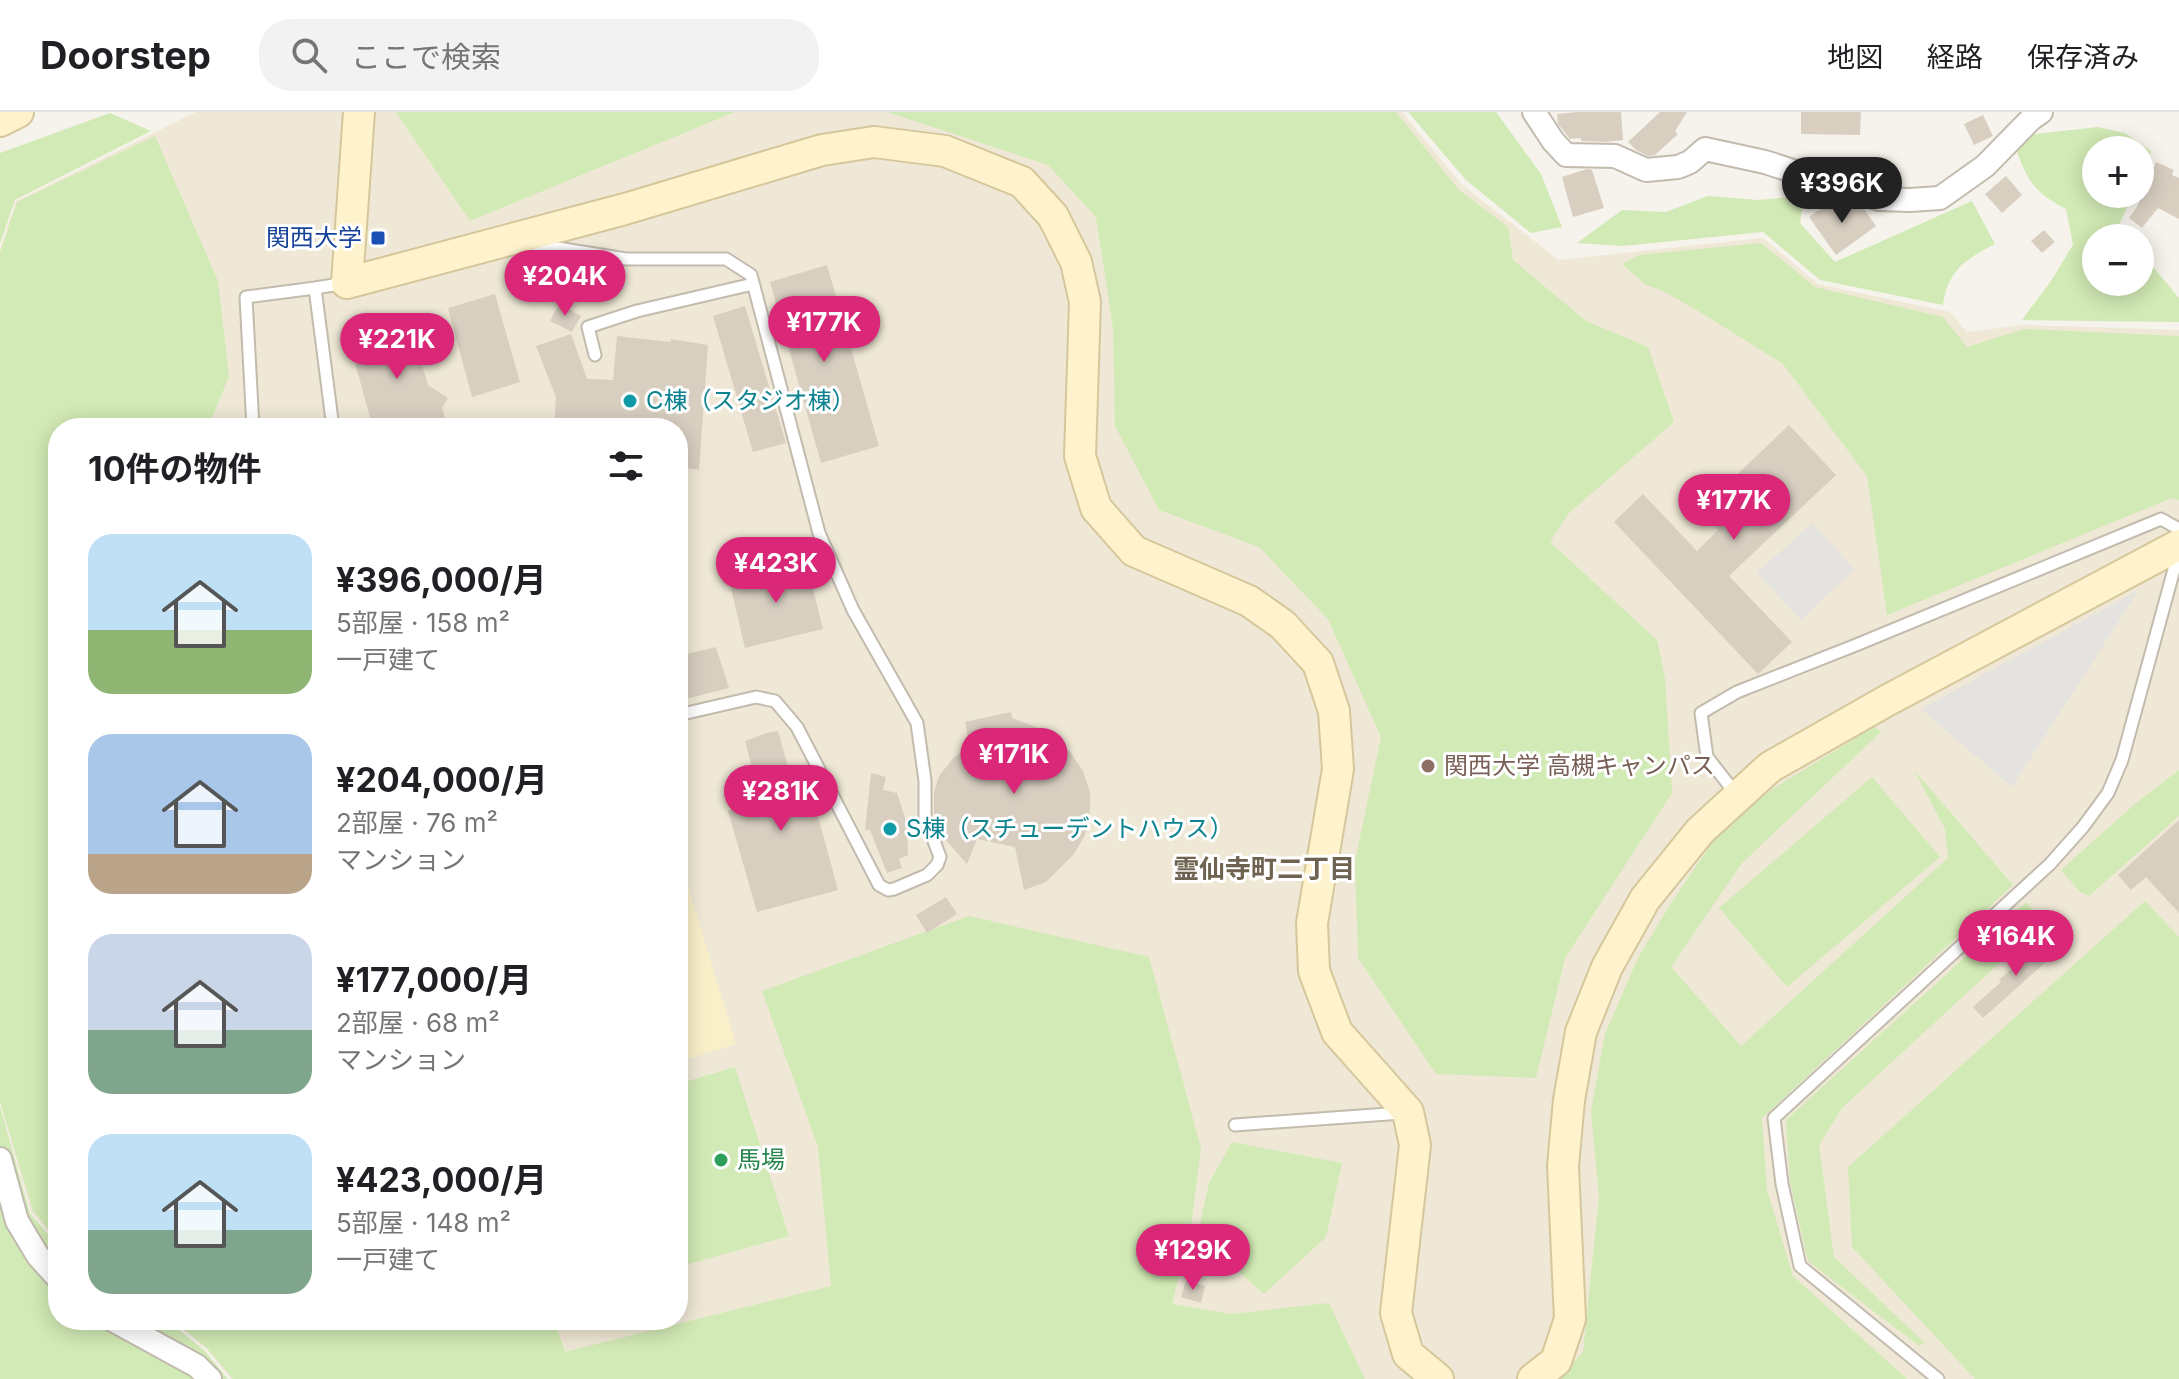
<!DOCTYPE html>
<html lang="ja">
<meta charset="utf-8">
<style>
body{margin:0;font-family:Inter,"Noto Sans JP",sans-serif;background:#f2f2f2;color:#202124;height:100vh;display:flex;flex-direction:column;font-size:30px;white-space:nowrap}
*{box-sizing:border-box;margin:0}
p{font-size:26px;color:#757577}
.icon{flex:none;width:44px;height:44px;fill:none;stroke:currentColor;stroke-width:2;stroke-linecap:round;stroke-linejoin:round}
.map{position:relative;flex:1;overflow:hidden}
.side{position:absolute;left:48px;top:306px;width:640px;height:912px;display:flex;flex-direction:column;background:#fff;border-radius:32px;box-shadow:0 4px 20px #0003}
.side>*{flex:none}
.fabs{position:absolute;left:2082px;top:24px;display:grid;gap:16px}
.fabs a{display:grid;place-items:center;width:72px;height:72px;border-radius:50%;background:#fff;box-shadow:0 4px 20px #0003;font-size:40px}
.price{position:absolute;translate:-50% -68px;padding:0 18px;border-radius:28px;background:#db2777;color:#fff;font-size:26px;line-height:52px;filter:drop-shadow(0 2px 4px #0008)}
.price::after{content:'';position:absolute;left:50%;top:48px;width:24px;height:18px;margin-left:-12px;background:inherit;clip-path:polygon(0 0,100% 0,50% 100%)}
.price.on{background:#222;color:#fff}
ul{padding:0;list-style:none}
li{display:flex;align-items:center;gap:24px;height:200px;padding:0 40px}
li span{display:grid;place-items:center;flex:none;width:224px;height:160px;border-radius:24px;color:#555}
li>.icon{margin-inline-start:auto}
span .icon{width:96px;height:96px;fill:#fffc;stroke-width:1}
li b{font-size:34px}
h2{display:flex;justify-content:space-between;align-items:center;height:96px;padding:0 40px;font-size:34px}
header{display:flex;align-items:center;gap:48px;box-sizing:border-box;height:112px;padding:0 40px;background:#fff;border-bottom:2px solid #e0e0e0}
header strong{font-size:38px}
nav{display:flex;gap:44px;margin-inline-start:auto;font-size:28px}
.search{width:560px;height:72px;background:#f2f2f2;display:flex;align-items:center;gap:20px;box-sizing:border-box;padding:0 28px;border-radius:32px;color:#757577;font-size:30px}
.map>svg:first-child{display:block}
</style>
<header>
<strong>Doorstep</strong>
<div class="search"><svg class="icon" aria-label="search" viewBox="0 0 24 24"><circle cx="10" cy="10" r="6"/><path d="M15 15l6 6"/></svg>ここで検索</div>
<nav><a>地図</a><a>経路</a><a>保存済み</a></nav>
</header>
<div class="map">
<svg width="2179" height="1267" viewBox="0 0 2179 1267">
<rect width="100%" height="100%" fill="#f6f3ec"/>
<!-- education -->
<path fill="#efe8d6" d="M 196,0 L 1402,0 L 1462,73 L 1559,148 L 1763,126 L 1818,172 L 1950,200 L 1967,220 L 2023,213 L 2179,218 L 2179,1267 L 231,1267 L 205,1236 L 170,1208 L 678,1208 L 678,316 L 58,316 L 58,1132 L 31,1100 L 0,992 L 0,137 L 16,89 Z"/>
<!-- green -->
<path fill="#d2eab5" d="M 396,0 L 735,0 L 470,109 Z
M 887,0 L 1396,0 L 1459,78 L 1508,115 L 1513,148 L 1586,209 L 1648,235 L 1674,310 L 1569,401 L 1550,430 L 1657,528 L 1665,566 L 1672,681 L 1565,846 L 1536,966 L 1436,962 L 1358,846 L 1355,749 L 1381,625 L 1328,507 L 1259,435 L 1159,398 L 1115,314 L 1113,216 L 1096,105 L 1048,53 Z
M 1408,0 L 1496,0 L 1541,62 L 1562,115 L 1531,121 L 1466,68 Z
M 110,1 L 151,19 L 15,88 L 0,132 L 0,41 Z
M 2097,15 L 2125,21 L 2151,39 L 2140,65 L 2140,38 L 2096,38 L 2096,82 L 2133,82 L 2119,113 L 2129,126 L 2096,126 L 2096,170 L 2140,170 L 2140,139 L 2179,186 L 2179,210 L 2022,208 L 2051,169 L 2073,133 L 2066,97 C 2037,82 2027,70 2017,39 L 2028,23 Z
M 155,24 L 218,169 L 229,264 L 208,316 L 58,316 L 58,1129 L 33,1099 L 0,989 L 0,141 L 17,90 Z
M 1708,84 L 1758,88 L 1804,84 L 1800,111 L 1835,150 L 1972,89 L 1995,132 C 1967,146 1947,159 1943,193 L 1820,168 L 1763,120 L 1623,134 L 1577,131 L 1622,98 L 1666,100 Z
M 1761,131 L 1815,175 L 1943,205 L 1967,235 L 2024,217 L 2179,224 L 2179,388 L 2172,386 L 1887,503 L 1867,364 L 1783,252 L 1700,200 L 1663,179 L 1646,173 L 1622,152 L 1639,143 Z
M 1874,615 L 1881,620 L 1742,751 L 1671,855 L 1741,934 L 1948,746 L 1945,717 L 1914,658 L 2013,773 L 1762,1006 L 1767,1078 L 1793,1164 L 1907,1267 L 1558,1267 L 1583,1240 L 1599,1085 L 1591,999 L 1605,922 L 1638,846 L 1673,788 L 1721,718 L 1774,676 Z
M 2179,658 L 2179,704 L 2089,784 L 2079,779 L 2061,758 L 2136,691 Z
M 1872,665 L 1940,745 L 1787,875 L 1719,796 Z
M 2145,789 L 2179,825 L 2179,1267 L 1975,1267 L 1852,1135 L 1848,1055 Z
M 2026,790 L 2044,810 L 1842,996 L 1819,1033 L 1834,1145 L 1925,1231 L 1919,1234 L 1808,1149 L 1790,1070 L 1786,1008 Z
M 969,804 L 1149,845 L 1201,1036 L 1191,1115 L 1172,1192 L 1231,1202 L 1329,1191 L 1365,1267 L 233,1267 L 207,1236 L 172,1208 L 554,1208 L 565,1240 L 831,1174 L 818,1035 L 762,879 Z
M 735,955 L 789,1124 L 678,1155 L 678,972 Z
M 0,994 L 30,1101 L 58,1134 L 58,1208 L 167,1208 L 204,1238 L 228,1267 L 0,1267 Z
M 1232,1030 L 1342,1051 L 1326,1125 L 1264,1182 L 1230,1152 L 1199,1116 L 1209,1071 Z"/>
<!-- sand -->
<path fill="#f9efc9" d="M 678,741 L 736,932 L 678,950 Z"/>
<!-- parking -->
<path fill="#e5e3e0" d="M 1812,411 L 1855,457 L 1801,508 L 1757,461 Z
M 2139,478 L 2012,675 L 1921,597 Z"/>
<!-- building -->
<path fill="#d8cfc1" d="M 1577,0 L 1621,0 L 1623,28 L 1606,30 L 1581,29 L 1581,26 L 1570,27 L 1558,12 L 1557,2 Z
M 1660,0 L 1687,0 L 1675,19 L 1678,22 L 1655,43 L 1648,44 L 1636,38 L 1628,30 Z
M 1801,0 L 1861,0 L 1860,23 L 1801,22 Z
M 1983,3 L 1993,24 L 1974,33 L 1964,12 Z
M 2156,50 L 2174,58 L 2172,63 L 2179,66 L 2179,107 L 2158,96 L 2142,116 L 2129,106 L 2137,95 Z
M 1587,57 L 1592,58 L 1604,96 L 1573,105 L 1562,65 Z
M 2006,64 L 2022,83 L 2002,101 L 1985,82 Z
M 1835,87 L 1839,89 L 1847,100 L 1855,94 L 1864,97 L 1876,114 L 1836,143 L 1809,105 Z
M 2044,118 L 2055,130 L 2042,141 L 2031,129 Z
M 827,153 L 879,334 L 821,351 L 770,170 Z
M 495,182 L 520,270 L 472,285 L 448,196 Z
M 559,192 L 581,204 L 572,220 L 550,209 Z
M 745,194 L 786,331 L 753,340 L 713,204 Z
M 379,208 L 395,212 L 409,222 L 416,234 L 428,273 L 448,286 L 442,296 L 448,316 L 373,316 L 355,251 L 370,245 L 360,210 Z
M 571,222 L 587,267 L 613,268 L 617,224 L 671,230 L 671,227 L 708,233 L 699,358 L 678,355 L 678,316 L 554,316 L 556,285 L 536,234 Z
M 1789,313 L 1836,363 L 1729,464 L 1792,530 L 1758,562 L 1614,410 L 1643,382 L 1697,439 L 1718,418 L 1699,399 Z
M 806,449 L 823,517 L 745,536 L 729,468 Z
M 716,535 L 729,576 L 678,589 L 678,544 Z
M 1011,600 L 1012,606 L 1036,615 L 1055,626 L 1071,641 L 1083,659 L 1090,680 L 1090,702 L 1085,723 L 1074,742 L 1046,770 L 1024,778 L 1015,735 L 977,727 L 967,752 L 943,725 L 934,703 L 934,680 L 939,664 L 954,645 L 970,635 L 965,610 Z
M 778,619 L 795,680 L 810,675 L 838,778 L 757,800 L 728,699 L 761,689 L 745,629 L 767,621 Z
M 871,661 L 886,665 L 883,678 L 897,681 L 907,712 L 908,743 L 899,747 L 902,756 L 887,761 L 870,718 L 865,718 Z
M 2179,708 L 2179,801 L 2146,765 L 2131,778 L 2118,763 Z
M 946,785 L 957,802 L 927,821 L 916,803 Z
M 2045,827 L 2057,840 L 1983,906 L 1973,895 L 2001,870 L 1999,868 Z
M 1186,1169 L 1205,1174 L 1201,1191 L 1181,1185 Z"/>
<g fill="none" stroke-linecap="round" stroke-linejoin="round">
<!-- lane casing -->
<g stroke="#c2bbae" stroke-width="15">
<path id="lane" d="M 532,132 L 626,147 L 726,147 L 751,163 L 819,421 L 853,498 L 917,611 L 925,669 L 925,705 L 940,745 L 937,753 L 927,763 L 894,777 L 888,778 L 879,773 L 797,615 L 775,589 L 756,585 L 678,603
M 595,243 L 588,215 L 637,199 L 753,172
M 253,316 L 246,185 L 315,176
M 333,316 L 315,176 L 346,171
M 1736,682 L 1707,645 L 1701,601 L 1737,580 L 1856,533 L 2161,407 L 2179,417
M 1235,1013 L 1402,1001
M 1938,1267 L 1800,1154 L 1782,1072 L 1774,1006 L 2050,752 L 2083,715 L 2108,681 L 2122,648 L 2179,439"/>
</g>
<!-- street casing -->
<g stroke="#c2bbae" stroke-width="26">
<path id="street" d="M 1534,0 L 1553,29 L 1566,43 L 1615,44 L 1646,58 L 1678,55 L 1690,50 L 1705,37 L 1765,50 L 1879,87 L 1910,88 L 1940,86 L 1985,54 L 2031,7 L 2041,0
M 0,1047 L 17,1109 L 38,1144 L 58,1166
M 113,1208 L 197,1254 L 210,1267"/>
</g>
<!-- secondary casing -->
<g stroke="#d6c79b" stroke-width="34">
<path id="secondary" d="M 359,0 L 347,171 L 625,97 L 822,38 L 874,30 L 945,39 L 1022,70 L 1053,104 L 1076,150 L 1085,190 L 1080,344 L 1096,396 L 1134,439 L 1249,489 L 1283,513 L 1318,551 L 1334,599 L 1338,657 L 1312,811 L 1314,859 L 1337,920 L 1408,1000 L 1415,1033 L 1396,1201 L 1408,1242 L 1438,1267
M 0,9 L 18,0
M 1533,1267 L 1556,1249 L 1570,1207 L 1563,1054 L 1569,988 L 1581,920 L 1607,855 L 1645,787 L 1700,719 L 1770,655 L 1888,588 L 2179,433"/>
</g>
<!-- lane -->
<use href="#lane" stroke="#fff" stroke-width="11"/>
<!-- street -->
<use href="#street" stroke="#fff" stroke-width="22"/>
<!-- secondary -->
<use href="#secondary" stroke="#fff3cd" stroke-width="30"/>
</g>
<!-- markers -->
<rect fill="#1a4fb4" stroke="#fff" stroke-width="3" x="370" y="118" width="16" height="16" rx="4"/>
<g fill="#0f9aa8" stroke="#fff" stroke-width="3">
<circle cx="630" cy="289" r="8"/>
<circle cx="890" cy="717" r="8"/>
</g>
<circle fill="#8d6e63" stroke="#fff" stroke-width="3" cx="1428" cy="654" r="8"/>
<circle fill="#2e9e5b" stroke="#fff" stroke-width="3" cx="721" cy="1048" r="8"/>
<g text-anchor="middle" stroke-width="6" stroke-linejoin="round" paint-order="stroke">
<!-- transit labels -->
<g font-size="24" fill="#164399" stroke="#fff" text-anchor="end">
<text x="362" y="134">関西大学</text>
</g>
<!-- culture labels -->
<g font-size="24" fill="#0d838f" stroke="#fff" text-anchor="start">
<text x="646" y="297">C棟（スタジオ棟）</text>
<text x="906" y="725">S棟（スチューデントハウス）</text>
</g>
<!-- education labels -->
<g font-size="24" fill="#785e54" stroke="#fff" text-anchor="start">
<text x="1444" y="662">関西大学 高槻キャンパス</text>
</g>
<!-- leisure labels -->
<g font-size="24" fill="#27864d" stroke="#fff" text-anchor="start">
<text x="737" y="1056">馬場</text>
</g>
<!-- neighbourhood labels -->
<g font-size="26" font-weight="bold" fill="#6e6250" stroke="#fff">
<text x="1264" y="766">霊仙寺町二丁目</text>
</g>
</g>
</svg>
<div class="fabs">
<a>+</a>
<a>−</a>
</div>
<b class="price on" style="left:1842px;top:113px">¥396K</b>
<b class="price" style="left:565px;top:206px">¥204K</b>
<b class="price" style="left:824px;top:252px">¥177K</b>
<b class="price" style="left:397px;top:269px">¥221K</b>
<b class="price" style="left:1734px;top:430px">¥177K</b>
<b class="price" style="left:776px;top:493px">¥423K</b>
<b class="price" style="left:1014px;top:684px">¥171K</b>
<b class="price" style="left:781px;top:721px">¥281K</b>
<b class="price" style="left:2016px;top:866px">¥164K</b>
<b class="price" style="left:1193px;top:1180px">¥129K</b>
<section class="side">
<h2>10件の物件<svg class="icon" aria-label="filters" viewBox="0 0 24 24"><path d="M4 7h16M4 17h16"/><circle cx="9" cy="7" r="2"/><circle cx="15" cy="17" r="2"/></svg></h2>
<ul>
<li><span style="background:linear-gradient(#bfe0f5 60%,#8fb573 0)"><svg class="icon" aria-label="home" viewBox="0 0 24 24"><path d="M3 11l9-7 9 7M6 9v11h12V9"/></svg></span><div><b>¥396,000/月</b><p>5部屋 · 158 m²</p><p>一戸建て</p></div></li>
<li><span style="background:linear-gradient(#a9c7e8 75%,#b9a48a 0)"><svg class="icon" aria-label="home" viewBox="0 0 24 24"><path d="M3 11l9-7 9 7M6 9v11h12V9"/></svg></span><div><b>¥204,000/月</b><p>2部屋 · 76 m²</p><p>マンション</p></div></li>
<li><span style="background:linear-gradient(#c9d6e8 60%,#7fa58c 0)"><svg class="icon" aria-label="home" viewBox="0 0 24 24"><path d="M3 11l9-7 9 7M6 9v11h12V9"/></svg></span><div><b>¥177,000/月</b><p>2部屋 · 68 m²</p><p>マンション</p></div></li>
<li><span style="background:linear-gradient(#bfe0f5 60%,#7fa58c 0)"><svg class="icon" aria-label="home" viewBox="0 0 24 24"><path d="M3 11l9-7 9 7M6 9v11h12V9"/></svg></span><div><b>¥423,000/月</b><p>5部屋 · 148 m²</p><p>一戸建て</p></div></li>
</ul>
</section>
</div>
